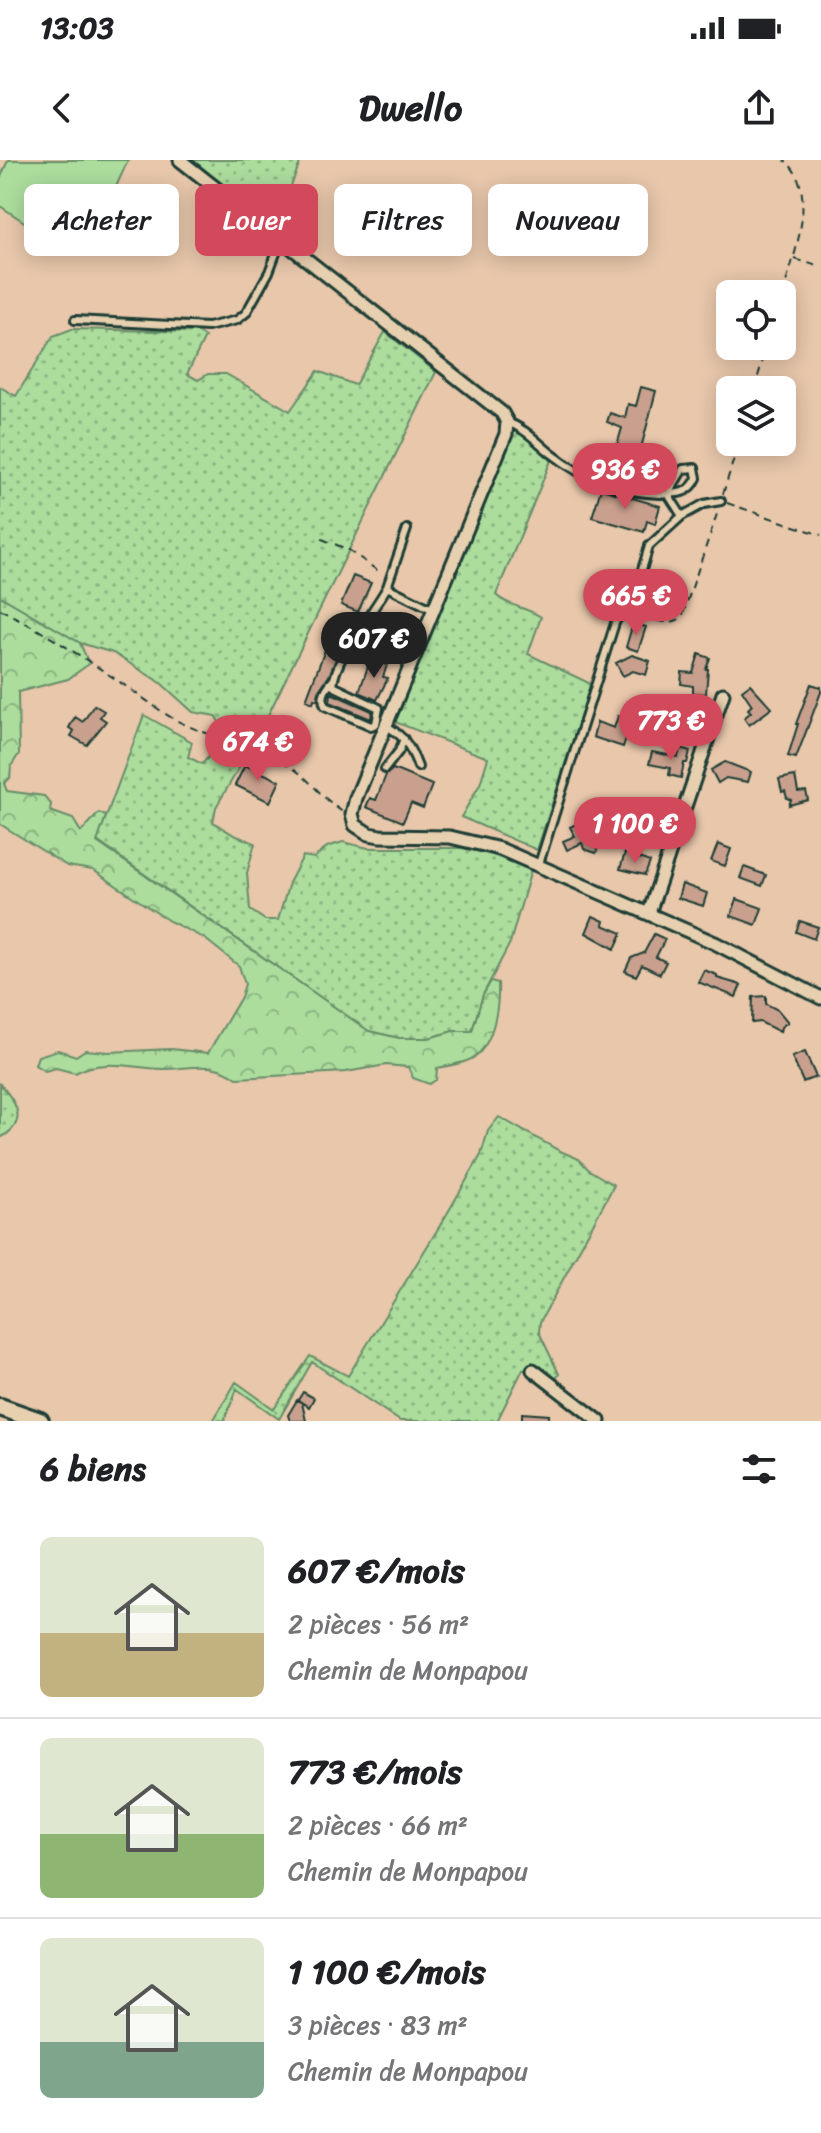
<!DOCTYPE html>
<html lang="fr">
<meta charset="utf-8">
<style>
body{margin:0;font-family:Sriracha,sans-serif;background:#f2f2f2;color:#202124;height:100vh;display:flex;flex-direction:column;font-size:30px;white-space:nowrap}
*{box-sizing:border-box;margin:0}
p{font-size:26px;color:#757577}
.icon{flex:none;width:44px;height:44px;fill:none;stroke:currentColor;stroke-width:2;stroke-linecap:round;stroke-linejoin:round}
.map{position:relative;height:1261px;overflow:hidden}
.drawer{display:flex;flex-direction:column;background:#fff;flex:1}
.drawer>*{flex:none}
.banner{position:absolute;left:24px;top:24px;width:774px;height:72px;display:flex;gap:16px}
.controls{position:absolute;left:716px;top:120px;display:grid;gap:16px}
.controls a{display:grid;place-items:center;width:80px;height:80px;border-radius:12px;background:#fff;box-shadow:0 4px 20px #0003;font-size:40px}
.price{position:absolute;translate:-50% -68px;padding:0 18px;border-radius:28px;background:#d1495b;color:#fff;font-size:26px;line-height:52px;filter:drop-shadow(0 2px 4px #0008)}
.price::after{content:'';position:absolute;left:50%;top:48px;width:24px;height:18px;margin-left:-12px;background:inherit;clip-path:polygon(0 0,100% 0,50% 100%)}
.price.active{background:#222;color:#fff}
ul{padding:0;list-style:none}
li{display:flex;align-items:center;gap:24px;height:200px;padding:0 40px}
li+li{border-top:2px solid #e0e0e0}
li span{display:grid;place-items:center;flex:none;width:224px;height:160px;border-radius:12px;color:#555}
li>.icon{margin-inline-start:auto}
span .icon{width:96px;height:96px;fill:#fffc;stroke-width:1}
li b{font-size:34px}
h2{display:flex;justify-content:space-between;align-items:center;height:96px;padding:0 40px;font-size:34px}
.chip{padding:0 28px;border-radius:12px;background:#fff;box-shadow:0 4px 20px #0003;font-size:28px;line-height:72px}
.chip.active{background:#d1495b;color:#fff}
.status{display:flex;justify-content:space-between;align-items:center;height:56px;padding:0 40px;background:#fff;direction:ltr}
.status svg{height:22px;fill:currentColor}
header{display:flex;justify-content:space-between;align-items:center;height:104px;padding:0 40px;background:#fff;font-size:36px;font-weight:700}
.map>svg:first-child{display:block}
</style>
<div class="status"><b>13:03</b><svg viewBox="0 0 49 12"><path d="M0 12V9h3v3zM5 12V6h3v6zM10 12V3h3v9zM15 12V0h3v12zM26 1h20v11H26zM47 4h2v5h-2z"/></svg></div>
<header><svg class="icon" aria-label="back" viewBox="0 0 24 24"><path d="M15 5l-7 7 7 7"/></svg>Dwello<svg class="icon" aria-label="share" viewBox="0 0 24 24"><path d="M12 15V3M7 8l5-5 5 5M5 13v7h14v-7"/></svg></header>
<div class="map">
<svg width="821" height="1261" viewBox="0 0 821 1261">
<defs>
<pattern id="grass-dots" width="8" height="8" patternUnits="userSpaceOnUse" patternTransform="scale(2)"><rect width="8" height="8" fill="#acdd9d"/><path d="M2 2h.1M6 6h.1" fill="none" stroke="#8bb481" stroke-width="1.8" stroke-linecap="round"/></pattern>
<pattern id="forest-crowns" width="20" height="18" patternUnits="userSpaceOnUse" patternTransform="scale(2)"><rect width="20" height="18" fill="#acdd9d"/><path d="M2 6a3 3 0 1 1 6 0M12 15a3 3 0 1 1 6 0" fill="none" stroke="#8bb481"/></pattern>
</defs>
<rect width="100%" height="100%" fill="#e8c7ab"/>
<filter id="ink" filterUnits="userSpaceOnUse"><feTurbulence type="fractalNoise" baseFrequency=".0125" numOctaves="2"/><feDisplacementMap in="SourceGraphic" scale="16" xChannelSelector="R" yChannelSelector="G"/><feConvolveMatrix kernelMatrix="1 2 1 2 8 2 1 2 1" color-interpolation-filters="sRGB"/></filter>
<g filter="url(#ink)">
<!-- grass -->
<path fill="url(#grass-dots)" stroke="#668d68" stroke-width="2" d="M 193,0 L 301,0 L 275,68 Z
M 72,169 L 197,172 L 205,177 L 187,214 L 198,220 L 208,214 L 226,214 L 290,251 L 318,211 L 355,225 L 385,172 L 436,212 L 249,594 C 239,581 221,571 216,556 L 193,552 L 161,523 L 113,493 L 80,483 L 0,436 L 0,227 L 16,236 L 53,176 Z
M 514,270 L 520,271 L 552,298 L 496,435 C 506,446 527,447 541,457 L 528,494 L 591,524 L 537,690 L 461,657 L 480,624 L 488,598 L 395,562 L 511,272 Z
M 144,555 L 192,582 L 188,597 L 202,604 L 213,592 L 239,608 L 216,647 L 213,662 L 234,675 L 255,683 L 247,713 L 250,750 L 265,760 L 278,760 L 289,723 L 303,696 L 314,698 L 327,687 L 343,682 L 368,688 L 462,688 L 490,694 L 531,710 L 510,783 L 483,835 L 472,871 L 453,871 L 429,878 L 399,878 L 368,871 L 97,681 Z
M 0,924 C 17,943 29,963 0,978 Z
M 499,957 L 560,991 L 579,999 L 589,1010 L 614,1025 L 540,1162 L 539,1172 L 559,1214 L 549,1229 L 523,1209 L 497,1261 L 400,1261 L 312,1202 L 279,1259 L 237,1229 L 224,1261 L 213,1261 L 236,1222 L 274,1249 L 310,1196 L 348,1216 L 447,1054 L 481,995 L 488,971 Z"/>
<!-- forest -->
<path fill="url(#forest-crowns)" stroke="#668d68" stroke-width="2" d="M 0,436 L 80,483 L 89,504 L 68,519 L 18,532 L 19,594 L 11,606 L 10,618 L 4,624 L 7,631 L 44,636 L 51,644 L 50,651 L 73,659 L 81,672 L 99,653 L 106,656 L 97,682 L 369,871 L 399,878 L 429,878 L 453,871 L 472,871 L 483,835 L 491,821 L 498,823 C 499,846 494,889 469,900 C 460,904 447,906 437,908 L 436,920 L 429,924 L 413,918 L 408,907 L 386,905 L 346,912 L 237,918 C 213,900 191,909 163,909 C 133,908 103,898 75,913 L 56,908 L 45,911 L 35,905 L 38,896 L 58,890 L 76,896 L 85,890 L 108,892 L 171,889 L 208,893 L 241,837 L 245,824 L 239,806 L 204,778 L 169,761 L 93,710 L 67,706 L 0,664 Z"/>
<!-- green -->
<path fill="#acdd9d" stroke="#668d68" stroke-width="2" d="M 8,0 L 128,0 L 90,85 L 81,92 L 70,92 L 0,46 L 0,19 Z"/>
<!-- building -->
<path fill="#c9a08d" stroke="#1f3d34" stroke-width="2" d="M 641,227 L 656,231 L 640,292 L 617,285 L 622,268 L 607,262 L 610,253 L 625,258 L 628,244 L 636,246 Z
M 601,329 L 660,346 L 655,364 L 647,361 L 644,372 L 592,357 Z
M 353,416 L 371,423 L 358,452 L 341,445 Z
M 633,463 L 646,467 L 638,491 L 626,487 Z
M 331,474 L 345,480 L 329,516 L 320,529 L 317,540 L 314,539 L 313,543 L 306,540 Z
M 699,494 L 710,498 L 706,509 L 708,509 L 706,534 L 693,533 L 693,526 L 681,524 L 682,512 L 693,513 Z
M 632,495 L 650,501 L 646,515 L 633,511 L 623,516 L 616,503 Z
M 371,498 L 387,505 L 383,517 L 388,518 L 377,540 L 359,532 Z
M 750,524 L 772,548 L 749,565 L 744,558 L 751,552 L 748,549 L 752,545 L 742,530 Z
M 811,524 L 821,527 L 821,532 L 796,598 L 788,596 L 798,564 L 796,564 Z
M 331,533 L 372,551 L 371,559 L 330,542 Z
M 94,545 L 104,551 L 100,557 L 106,561 L 87,585 L 71,576 L 74,571 L 69,568 L 75,557 L 83,562 Z
M 618,556 L 632,561 L 623,587 L 593,577 L 597,562 L 614,568 Z
M 680,588 L 690,591 L 687,603 L 684,603 L 681,618 L 669,615 L 670,608 L 649,604 L 652,592 L 678,597 Z
M 725,602 L 751,612 L 748,622 L 726,618 L 718,623 L 711,610 Z
M 245,605 L 280,621 L 270,642 L 235,625 Z
M 393,609 L 432,625 L 423,648 L 411,643 L 403,662 L 366,647 L 370,638 L 376,640 L 386,615 Z
M 795,616 L 798,632 L 806,631 L 808,640 L 789,645 L 791,640 L 787,638 L 785,631 L 782,632 L 779,619 Z
M 582,661 L 592,680 L 600,683 L 596,693 L 584,689 L 582,683 L 567,690 L 563,681 L 575,676 L 570,667 Z
M 635,663 L 650,669 L 647,679 L 631,673 Z
M 718,684 L 731,689 L 725,706 L 711,701 Z
M 625,693 L 650,702 L 645,715 L 620,709 Z
M 744,707 L 766,715 L 762,726 L 740,718 Z
M 682,724 L 707,733 L 703,746 L 678,738 Z
M 737,739 L 762,748 L 756,765 L 731,756 Z
M 593,756 L 604,761 L 603,765 L 622,773 L 615,789 L 586,773 Z
M 800,761 L 818,767 L 814,779 L 796,772 Z
M 654,774 L 665,779 L 656,797 L 666,802 L 660,814 L 642,805 L 636,816 L 625,811 L 631,798 L 644,793 Z
M 704,810 L 717,815 L 717,818 L 741,825 L 736,837 L 698,822 Z
M 766,836 L 766,844 L 778,850 L 788,862 L 781,867 L 780,872 L 760,862 L 752,863 L 753,837 Z
M 805,892 L 816,917 L 803,922 L 792,897 Z
M 303,1232 L 314,1238 L 309,1247 L 298,1240 Z
M 297,1240 L 302,1243 L 306,1261 L 290,1261 L 288,1255 Z
M 522,1253 L 549,1255 L 549,1261 L 522,1261 Z"/>
<g fill="none" stroke-linecap="round" stroke-linejoin="round">
<!-- lane casing -->
<g stroke="#1f3d34" stroke-width="12">
<path id="lane" d="M 75,160 L 208,167 L 237,160 L 246,153 L 269,112 L 281,80
M 507,262 C 525,268 537,282 552,294 C 584,319 620,333 661,334 C 677,334 690,334 697,318 L 695,308 L 683,309 L 668,334 L 682,356
M 387,427 L 407,369
M 334,519 C 327,527 320,535 325,546 L 371,566 L 376,564 L 379,548 L 333,526 C 335,496 372,455 387,427 L 434,450
M 386,566 C 404,575 411,588 418,607
M 385,609 L 399,591 L 404,579
M 539,704 L 615,463 L 639,420 L 649,386 L 682,356 L 704,344 L 721,341"/>
</g>
<!-- street casing -->
<g stroke="#1f3d34" stroke-width="17">
<path id="street" d="M 180,0 L 502,253 L 507,262 L 506,274 L 356,638 L 352,654 L 355,665 L 369,674 L 380,676 L 450,677 L 500,689 L 715,783 L 821,838
M 649,753 L 723,534
M 533,1210 L 599,1261"/>
</g>
<!-- secondary casing -->
<g stroke="#1f3d34" stroke-width="22">
<path id="secondary" d="M 0,1247 L 40,1261"/>
</g>
<!-- path -->
<path stroke="#1f3d34" stroke-width="2" stroke-dasharray="8 6" stroke-linecap="butt" d="M 795,99 L 821,107
M 782,135 C 793,99 821,28 784,0
M 754,230 L 767,186
M 723,334 L 739,282
M 727,343 L 821,375
M 322,379 L 349,390 L 382,414
M 0,449 C 58,479 112,516 164,553 C 203,579 254,582 293,608 C 311,621 325,641 343,652
M 631,452 C 648,456 667,469 682,457 L 718,351"/>
<!-- lane -->
<use href="#lane" stroke="#e7d0b0" stroke-width="6"/>
<!-- street -->
<use href="#street" stroke="#e7d0b0" stroke-width="11"/>
<!-- secondary -->
<use href="#secondary" stroke="#e7d0b0" stroke-width="16"/>
</g>
</g>
</svg>
<div class="controls">
<a><svg class="icon" aria-label="locate" viewBox="0 0 24 24"><circle cx="12" cy="12" r="6"/><path d="M12 2v4M12 18v4M2 12h4M18 12h4"/></svg></a>
<a><svg class="icon" aria-label="layers" viewBox="0 0 24 24"><path d="M12 4l9 5-9 5-9-5zM3 14l9 5 9-5"/></svg></a>
</div>
<b class="price" style="left:625px;top:351px">936 €</b>
<b class="price" style="left:636px;top:477px">665 €</b>
<b class="price active" style="left:374px;top:520px">607 €</b>
<b class="price" style="left:671px;top:602px">773 €</b>
<b class="price" style="left:258px;top:623px">674 €</b>
<b class="price" style="left:635px;top:705px">1 100 €</b>
<div class="banner">
<a class="chip">Acheter</a>
<a class="chip active">Louer</a>
<a class="chip">Filtres</a>
<a class="chip">Nouveau</a>
</div>
</div>
<section class="drawer">
<h2>6 biens<svg class="icon" aria-label="filters" viewBox="0 0 24 24"><path d="M4 7h16M4 17h16"/><circle cx="9" cy="7" r="2"/><circle cx="15" cy="17" r="2"/></svg></h2>
<ul>
<li><span style="background:linear-gradient(#dfe7d0 60%,#c2b280 0)"><svg class="icon" aria-label="home" viewBox="0 0 24 24"><path d="M3 11l9-7 9 7M6 9v11h12V9"/></svg></span><div><b>607 €/mois</b><p>2 pièces · 56 m²</p><p>Chemin de Monpapou</p></div></li>
<li><span style="background:linear-gradient(#dfe7d0 60%,#8fb573 0)"><svg class="icon" aria-label="home" viewBox="0 0 24 24"><path d="M3 11l9-7 9 7M6 9v11h12V9"/></svg></span><div><b>773 €/mois</b><p>2 pièces · 66 m²</p><p>Chemin de Monpapou</p></div></li>
<li><span style="background:linear-gradient(#dfe7d0 65%,#7fa58c 0)"><svg class="icon" aria-label="home" viewBox="0 0 24 24"><path d="M3 11l9-7 9 7M6 9v11h12V9"/></svg></span><div><b>1 100 €/mois</b><p>3 pièces · 83 m²</p><p>Chemin de Monpapou</p></div></li>
</ul>
</section>
